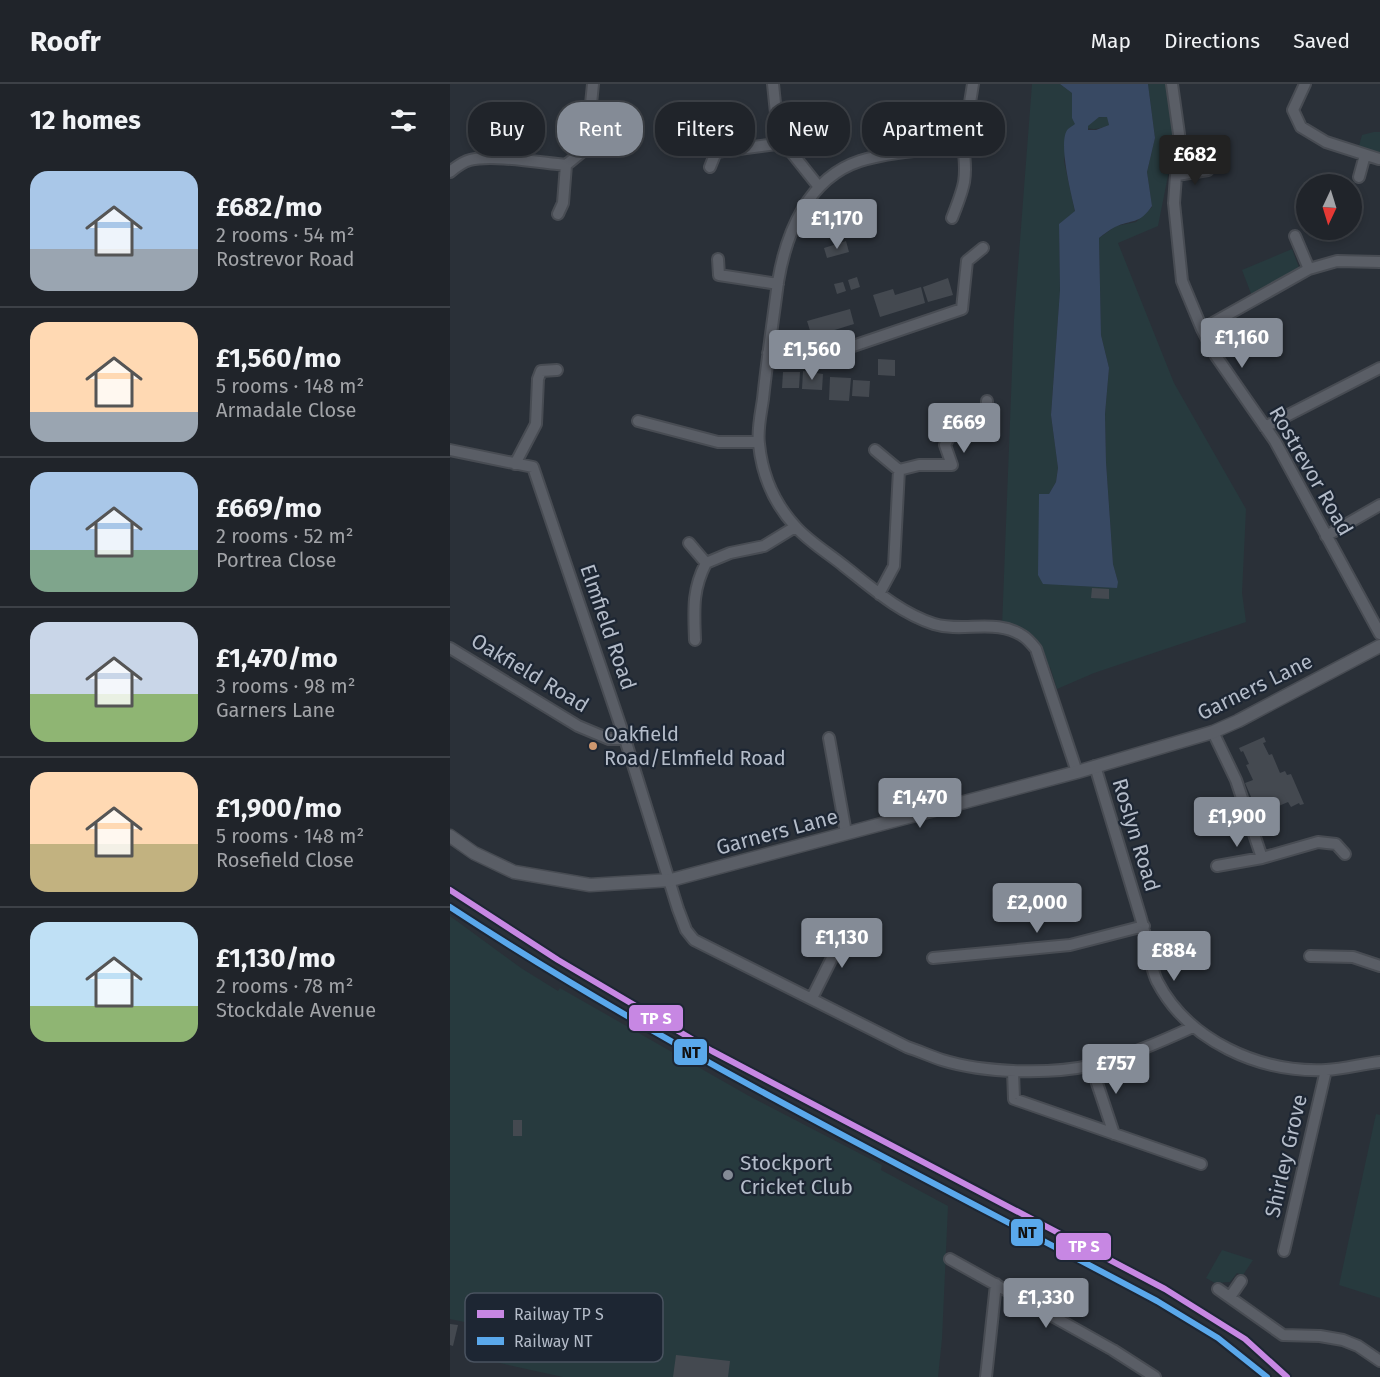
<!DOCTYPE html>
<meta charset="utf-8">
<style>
body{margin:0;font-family:"Fira Sans",sans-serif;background:#2d3036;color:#f1f3f6;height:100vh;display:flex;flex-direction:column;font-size:22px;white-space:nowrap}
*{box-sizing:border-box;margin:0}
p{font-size:20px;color:#a2a4a8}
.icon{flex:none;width:33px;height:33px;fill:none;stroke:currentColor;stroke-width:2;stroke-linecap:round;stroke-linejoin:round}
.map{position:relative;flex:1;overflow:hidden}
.panel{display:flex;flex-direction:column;background:#20242a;width:450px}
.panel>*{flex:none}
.hud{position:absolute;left:18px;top:18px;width:570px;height:54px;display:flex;gap:12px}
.needle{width:39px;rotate:184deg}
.fabs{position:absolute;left:846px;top:90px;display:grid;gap:12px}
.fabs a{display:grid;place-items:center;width:66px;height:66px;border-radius:50%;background:#20242a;box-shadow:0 3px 9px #0003,0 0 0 2px #3d4147;font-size:30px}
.price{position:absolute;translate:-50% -51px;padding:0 14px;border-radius:6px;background:#848b96;color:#fff;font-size:20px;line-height:39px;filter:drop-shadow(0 2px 3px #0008)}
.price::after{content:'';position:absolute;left:50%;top:36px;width:18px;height:14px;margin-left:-9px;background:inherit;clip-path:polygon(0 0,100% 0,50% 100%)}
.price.current{background:#222;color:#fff}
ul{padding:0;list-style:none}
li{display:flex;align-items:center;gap:18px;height:150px;padding:0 30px}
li+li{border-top:2px solid #3d4147}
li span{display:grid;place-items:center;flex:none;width:168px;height:120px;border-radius:18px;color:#555}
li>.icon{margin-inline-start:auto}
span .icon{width:72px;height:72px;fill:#fffc;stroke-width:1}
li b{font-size:26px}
h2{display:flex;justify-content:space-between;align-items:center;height:72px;padding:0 30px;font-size:26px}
.tag{padding:0 21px;border-radius:24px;background:#20242a;box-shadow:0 3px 9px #0003,0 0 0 2px #3d4147;font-size:21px;line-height:54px}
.tag.current{background:#848b96;color:#fff}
header{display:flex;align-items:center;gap:36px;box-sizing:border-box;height:84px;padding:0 30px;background:#20242a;border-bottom:2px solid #3d4147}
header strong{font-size:28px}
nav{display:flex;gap:33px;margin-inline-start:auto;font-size:21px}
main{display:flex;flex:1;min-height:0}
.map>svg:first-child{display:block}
</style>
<header>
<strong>Roofr</strong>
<nav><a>Map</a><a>Directions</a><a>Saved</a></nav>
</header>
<main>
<section class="panel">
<h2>12 homes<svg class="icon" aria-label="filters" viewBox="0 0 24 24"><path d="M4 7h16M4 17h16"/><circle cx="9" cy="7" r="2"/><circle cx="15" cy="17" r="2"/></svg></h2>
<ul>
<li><span style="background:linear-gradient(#a9c7e8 65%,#9aa5b1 0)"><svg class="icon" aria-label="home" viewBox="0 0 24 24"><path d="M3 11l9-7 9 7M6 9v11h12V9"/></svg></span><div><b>£682/mo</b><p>2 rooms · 54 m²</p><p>Rostrevor Road</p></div></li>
<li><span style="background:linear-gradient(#ffd9b3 75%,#9aa5b1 0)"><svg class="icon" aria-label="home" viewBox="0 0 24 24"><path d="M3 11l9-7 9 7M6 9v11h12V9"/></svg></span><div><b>£1,560/mo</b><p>5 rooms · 148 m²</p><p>Armadale Close</p></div></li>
<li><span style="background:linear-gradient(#a9c7e8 65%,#7fa58c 0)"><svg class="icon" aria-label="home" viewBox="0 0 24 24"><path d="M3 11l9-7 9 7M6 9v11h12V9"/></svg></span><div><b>£669/mo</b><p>2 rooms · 52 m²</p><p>Portrea Close</p></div></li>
<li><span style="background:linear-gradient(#c9d6e8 60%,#8fb573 0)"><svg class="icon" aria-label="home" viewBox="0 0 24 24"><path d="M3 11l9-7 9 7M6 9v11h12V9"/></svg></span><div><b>£1,470/mo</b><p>3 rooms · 98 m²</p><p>Garners Lane</p></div></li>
<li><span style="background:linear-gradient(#ffd9b3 60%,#c2b280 0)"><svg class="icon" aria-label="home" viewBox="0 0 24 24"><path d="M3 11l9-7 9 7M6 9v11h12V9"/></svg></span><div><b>£1,900/mo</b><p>5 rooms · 148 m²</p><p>Rosefield Close</p></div></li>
<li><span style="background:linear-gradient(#bfe0f5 70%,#8fb573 0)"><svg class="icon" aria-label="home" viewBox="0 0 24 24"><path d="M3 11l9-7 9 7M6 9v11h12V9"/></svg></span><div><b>£1,130/mo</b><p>2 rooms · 78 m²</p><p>Stockdale Avenue</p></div></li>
</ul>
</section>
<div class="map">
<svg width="930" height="1293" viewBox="0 0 930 1293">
<rect width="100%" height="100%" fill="#2a3038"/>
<!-- green -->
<path fill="#273a3e" d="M 582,0 L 610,0 L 622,9 L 622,34 L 654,33 L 658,33 L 659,41 C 638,51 634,38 618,45 L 614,77 L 625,128 L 609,140 L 610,206 L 601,331 L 608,384 L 606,398 L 599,410 L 589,410 L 668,498 L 663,480 L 656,378 L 655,330 L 659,284 L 651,251 L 649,154 L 666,142 L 686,138 L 702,123 L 697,88 L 705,54 L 698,0 L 719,0 L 726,51 L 708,142 L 668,159 L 724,299 L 796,425 L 792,509 L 796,538 L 644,589 L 607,605 L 600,583 L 593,585 L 586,564 L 552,543 L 564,235 Z
M 924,48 L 930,48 L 930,70 L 909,62 L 912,51 Z
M 842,165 L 850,186 L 802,212 L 792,186 Z
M 0,832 L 71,884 L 108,907 L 110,904 L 299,1012 L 432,1081 L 431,1086 L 498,1122 L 492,1255 L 488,1293 L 113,1293 L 31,1275 L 29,1241 L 0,1235 Z
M 926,1030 L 930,1031 L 930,1214 L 889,1201 Z
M 772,1166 L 803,1176 L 793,1191 L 787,1189 L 780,1198 L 765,1199 L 756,1194 Z"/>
<!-- water -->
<path fill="#384963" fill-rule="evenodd" d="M 610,0 L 698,0 L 705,54 L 697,88 L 702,122 C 689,141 682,135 665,143 C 659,146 654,150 649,154 L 651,251 L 659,284 L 655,330 L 656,378 L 663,480 L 668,498 L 667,504 L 593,500 L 588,491 L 589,410 L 599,410 L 606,398 L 608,384 L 601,331 L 610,206 L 609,140 L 625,127 C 622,113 607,56 618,45 C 620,43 623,42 625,40 L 622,34 L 622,9 ZM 649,33 L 657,33 L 659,41 L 646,46 L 638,46 L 638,42 Z"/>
<!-- building -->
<path fill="#444950" d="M 487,36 L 488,51 L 469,51 L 469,37 Z
M 443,37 L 464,37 L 463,51 L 443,51 Z
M 396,157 L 399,168 L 377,174 L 374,164 Z
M 407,193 L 410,203 L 401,206 L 398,196 Z
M 498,194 L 503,211 L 478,218 L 473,203 Z
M 393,198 L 396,207 L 387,210 L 384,200 Z
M 471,203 L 475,219 L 430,233 L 423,211 L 443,205 L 445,211 Z
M 400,225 L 404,240 L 362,253 L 357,237 Z
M 428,275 L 445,276 L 445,292 L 428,291 Z
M 353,287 L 373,290 L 372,306 L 352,305 Z
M 333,288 L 350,288 L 349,304 L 332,304 Z
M 380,293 L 401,294 L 399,317 L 379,316 Z
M 403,296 L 420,297 L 419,313 L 402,312 Z
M 642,504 L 659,505 L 659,515 L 641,514 Z
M 814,653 L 816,658 L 813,659 L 819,671 L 822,670 L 830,689 L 835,687 L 837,691 L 841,690 L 854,720 L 850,721 L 849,719 L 841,723 L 838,718 L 817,727 L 820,733 L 811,736 L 795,699 L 803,696 L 796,681 L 799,680 L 793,667 L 791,668 L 789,664 Z
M 63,1036 L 72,1036 L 72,1052 L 63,1052 Z
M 0,1240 L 8,1241 L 3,1262 L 0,1261 Z
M 226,1271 L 280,1277 L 278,1293 L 223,1293 Z"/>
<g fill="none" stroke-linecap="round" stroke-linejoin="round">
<!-- minor casing -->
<g stroke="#484c53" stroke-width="14">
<path id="minor" d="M 323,0 L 327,39 L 334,59 L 369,103
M 523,0 L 513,62 C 479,66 442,67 410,77 C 358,94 336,149 328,198 C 323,237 317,276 313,315 C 311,329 307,346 309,360 C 312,390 324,419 345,442 C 358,457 378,469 394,482 C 422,504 450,529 484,540 C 513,549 547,534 573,552 C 578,555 582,560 586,565 L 627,688
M 722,0 L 729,50 L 724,119 L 732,197 L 752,245 L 766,272 L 825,357 L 930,550
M 855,0 L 843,26 L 851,43 L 876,58 L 929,75
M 253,51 L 266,68 L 260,83
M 266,68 L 334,59
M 116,81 L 133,67 L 139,40 L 143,0
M 0,88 C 6,83 12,78 20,76 C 42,70 92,79 116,81 L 113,119 L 108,130
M 727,91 L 758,86
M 909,93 L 915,71
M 502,134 C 514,103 518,95 513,62
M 845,152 L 859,185
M 268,175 L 269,191 L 328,200
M 752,245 L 859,185 L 887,177 L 930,178
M 318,269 L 370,269 L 403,262 L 512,225 L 517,177 L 533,164
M 188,337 L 268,358 L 308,358
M 815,343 L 930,284
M 0,366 L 83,383 L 175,655 L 228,825 L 236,846 L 244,856 L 457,963 C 469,967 480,972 492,976 C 534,989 600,991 643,981 C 678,972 710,958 743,943
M 425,366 L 449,386 L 444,482 L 429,510
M 65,380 L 86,340 L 88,295 L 91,287 L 107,286
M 449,386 L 469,381 L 502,381 L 495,361 C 506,338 512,340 536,342 L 537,317
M 876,452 L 930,421
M 239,459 L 256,479
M 245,556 C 244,526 242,506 256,479 L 280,469 L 314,462 L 345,443
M 0,564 L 128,642 L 159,655 L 175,655
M 763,648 L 786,696 L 812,774
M 379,654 L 396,749
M 645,682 C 660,732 675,781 690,831 C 696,850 699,880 707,897 C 738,957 810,989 876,986 C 894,985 912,980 930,978
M 767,782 L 812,774 L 868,758 L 886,760 L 895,770
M 860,872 L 903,873 L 930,882
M 483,874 L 620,861 L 694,842
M 362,914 L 397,844
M 641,981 L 664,1050
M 563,987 L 564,1015 L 751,1080
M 834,1167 L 876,986
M 500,1175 L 663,1266 L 705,1293
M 768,1205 L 833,1251 L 870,1252 L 893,1256 L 908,1262 L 930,1277
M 780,1213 L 791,1197
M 536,1293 L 546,1200"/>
</g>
<!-- tertiary casing -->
<g stroke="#484c53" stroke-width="15">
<path id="tertiary" d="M 0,752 L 24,769 L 64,788 L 140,801 L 221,796 L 627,688 L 763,648 L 788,637 L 930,562"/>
</g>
<!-- minor -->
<use href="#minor" stroke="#5a5e66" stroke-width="10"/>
<!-- tertiary -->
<use href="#tertiary" stroke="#5a5e66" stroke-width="12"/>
<!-- rail-1 casing -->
<g stroke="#1d2633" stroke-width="10">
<path id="rail-1" d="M 0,806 L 108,876 L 262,967 L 715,1205 L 795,1255 L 837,1293"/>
</g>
<!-- rail-2 casing -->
<g stroke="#1d2633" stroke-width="10">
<path id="rail-2" d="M 0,823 C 226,971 469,1090 707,1217 L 768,1254 L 817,1293"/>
</g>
<!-- rail-1 -->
<use href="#rail-1" stroke="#c787e3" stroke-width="6"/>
<!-- rail-2 -->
<use href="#rail-2" stroke="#5aa8eb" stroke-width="6"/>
</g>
<!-- markers -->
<circle fill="#cd976f" stroke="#1d2633" stroke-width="2" cx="143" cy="662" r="5"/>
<circle fill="#848b96" stroke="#1d2633" stroke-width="2" cx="278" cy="1091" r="6"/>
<g text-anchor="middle" stroke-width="4.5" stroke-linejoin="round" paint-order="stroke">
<!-- bus labels -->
<g font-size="20" fill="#b4bcc9" stroke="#1d2633" text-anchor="start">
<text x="154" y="657">Oakfield<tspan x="154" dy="24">Road/Elmfield Road</tspan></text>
</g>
<!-- street labels -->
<g font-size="21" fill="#b4bcc9" stroke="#1d2633">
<text transform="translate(861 387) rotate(60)" y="7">Rostrevor Road</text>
<text transform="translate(158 543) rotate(71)" y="7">Elmfield Road</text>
<text transform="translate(80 589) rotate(31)" y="7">Oakfield Road</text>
<text transform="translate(805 603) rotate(-26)" y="7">Garners Lane</text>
<text transform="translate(327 748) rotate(-15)" y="7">Garners Lane</text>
<text transform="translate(686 751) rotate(73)" y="7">Roslyn Road</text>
<text transform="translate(836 1072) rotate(-77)" y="7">Shirley Grove</text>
</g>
<!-- poi labels -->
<g font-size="21" fill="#b4bcc9" stroke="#1d2633" text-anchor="start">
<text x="290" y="1086">Stockport<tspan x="290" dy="24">Cricket Club</tspan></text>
</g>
</g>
<!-- legend -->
<rect x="15" y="1209" width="198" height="69" rx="9" fill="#1d2633" stroke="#4a5360" stroke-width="1.5"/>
<rect x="27" y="1226" width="27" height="8" fill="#c787e3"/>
<rect x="27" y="1253" width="27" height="8" fill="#5aa8eb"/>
<g font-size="16" fill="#b4bcc9">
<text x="64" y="1236">Railway TP S</text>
<text x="64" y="1263">Railway NT</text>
</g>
<g stroke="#1d2633" stroke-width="2">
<rect x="178" y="920" width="56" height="28" rx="6" fill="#c787e3"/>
<rect x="223" y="954" width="35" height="28" rx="6" fill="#5aa8eb"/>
<rect x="560" y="1134" width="34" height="29" rx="6" fill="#5aa8eb"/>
<rect x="605" y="1148" width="57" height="29" rx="6" fill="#c787e3"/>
</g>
<g font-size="16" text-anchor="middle" font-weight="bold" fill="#fff">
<text x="206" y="940">TP S</text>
<text x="634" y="1168">TP S</text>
</g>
<g font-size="16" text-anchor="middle" font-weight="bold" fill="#111">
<text x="241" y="974">NT</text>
<text x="577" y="1154">NT</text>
</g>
</svg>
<div class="fabs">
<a><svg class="needle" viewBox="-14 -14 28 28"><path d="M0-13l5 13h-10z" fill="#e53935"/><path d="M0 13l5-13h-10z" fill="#a2a4a8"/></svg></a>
</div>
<b class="price current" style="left:745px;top:102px">£682</b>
<b class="price" style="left:387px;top:166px">£1,170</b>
<b class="price" style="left:792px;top:285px">£1,160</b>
<b class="price" style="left:362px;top:297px">£1,560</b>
<b class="price" style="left:514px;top:370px">£669</b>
<b class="price" style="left:470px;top:745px">£1,470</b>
<b class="price" style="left:787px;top:764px">£1,900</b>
<b class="price" style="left:587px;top:850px">£2,000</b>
<b class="price" style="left:392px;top:885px">£1,130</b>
<b class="price" style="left:724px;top:898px">£884</b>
<b class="price" style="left:666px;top:1011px">£757</b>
<b class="price" style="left:596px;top:1245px">£1,330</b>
<div class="hud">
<a class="tag">Buy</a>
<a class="tag current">Rent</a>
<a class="tag">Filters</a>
<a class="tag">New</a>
<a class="tag">Apartment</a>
</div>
</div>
</main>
